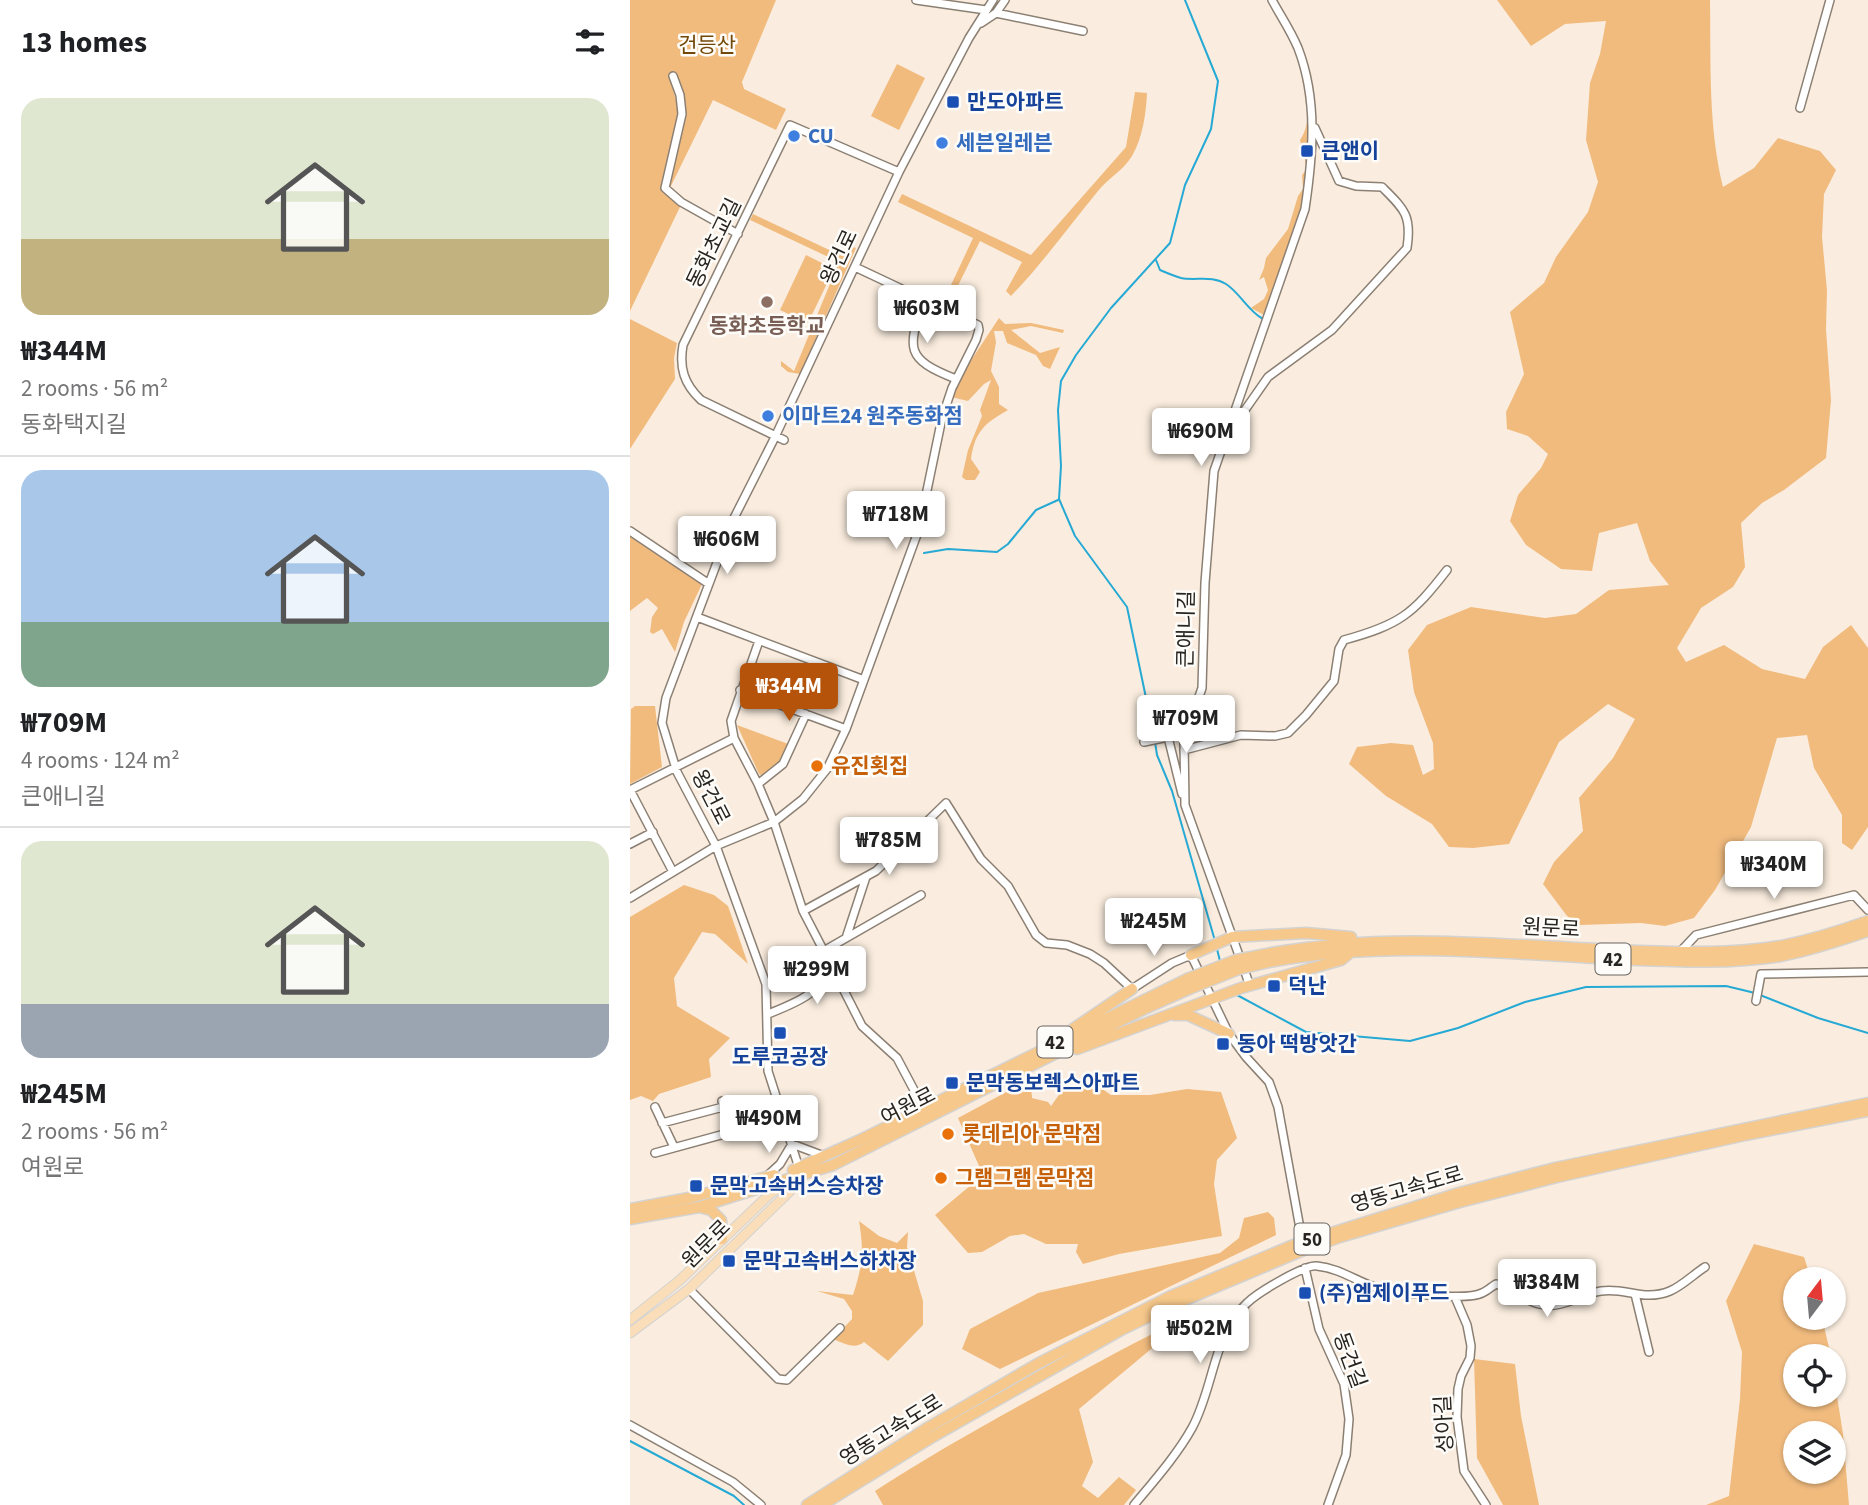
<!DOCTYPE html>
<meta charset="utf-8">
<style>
body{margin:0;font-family:"Source Sans 3","Noto Sans KR",sans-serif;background:#f6f6f6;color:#202124;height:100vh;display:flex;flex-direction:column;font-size:26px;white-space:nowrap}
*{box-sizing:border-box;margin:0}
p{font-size:23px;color:#757577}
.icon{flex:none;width:38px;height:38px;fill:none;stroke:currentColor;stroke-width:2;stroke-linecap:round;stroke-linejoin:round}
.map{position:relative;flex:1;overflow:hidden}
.drawer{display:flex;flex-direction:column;background:#fff;width:630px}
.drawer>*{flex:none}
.needle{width:46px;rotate:16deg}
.tools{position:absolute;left:1153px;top:1267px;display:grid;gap:14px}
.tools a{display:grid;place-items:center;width:63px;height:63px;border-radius:50%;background:#fff;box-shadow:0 2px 5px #0004;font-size:35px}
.price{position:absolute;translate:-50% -60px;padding:0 16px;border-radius:7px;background:#fff;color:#222;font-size:23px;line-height:46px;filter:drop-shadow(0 2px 4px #0008)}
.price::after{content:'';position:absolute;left:50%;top:42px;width:21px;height:16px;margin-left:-10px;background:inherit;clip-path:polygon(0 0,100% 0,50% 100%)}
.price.selected{background:#b45309;color:#fff}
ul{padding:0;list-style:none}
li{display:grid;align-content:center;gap:14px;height:371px;padding:0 21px}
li+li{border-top:2px solid #e0e0e0}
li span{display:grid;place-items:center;height:217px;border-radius:21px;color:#555}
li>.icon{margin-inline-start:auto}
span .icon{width:126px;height:126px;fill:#fffc;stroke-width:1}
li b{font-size:30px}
h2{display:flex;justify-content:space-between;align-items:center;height:84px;padding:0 21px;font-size:30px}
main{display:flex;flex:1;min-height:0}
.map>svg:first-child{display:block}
</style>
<main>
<section class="drawer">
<h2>13 homes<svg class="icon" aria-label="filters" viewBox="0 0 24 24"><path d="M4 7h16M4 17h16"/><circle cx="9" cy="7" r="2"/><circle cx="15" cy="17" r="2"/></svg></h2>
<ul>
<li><span style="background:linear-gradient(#dfe7d0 65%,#c2b280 0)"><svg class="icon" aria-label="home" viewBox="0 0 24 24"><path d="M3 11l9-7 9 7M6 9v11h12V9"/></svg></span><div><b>₩344M</b><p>2 rooms · 56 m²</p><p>동화택지길</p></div></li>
<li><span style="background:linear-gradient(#a9c7e8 70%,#7fa58c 0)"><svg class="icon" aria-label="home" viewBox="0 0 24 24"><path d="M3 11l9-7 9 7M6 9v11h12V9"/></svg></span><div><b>₩709M</b><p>4 rooms · 124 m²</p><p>큰애니길</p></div></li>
<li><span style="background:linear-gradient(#dfe7d0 75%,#9aa5b1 0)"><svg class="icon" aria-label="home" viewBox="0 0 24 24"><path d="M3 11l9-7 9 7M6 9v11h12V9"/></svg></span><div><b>₩245M</b><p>2 rooms · 56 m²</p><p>여원로</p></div></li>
</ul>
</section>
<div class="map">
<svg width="1238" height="1505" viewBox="0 0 1238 1505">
<rect width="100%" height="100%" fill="#faeddf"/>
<!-- green -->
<path fill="#f1bb7e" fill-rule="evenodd" d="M 0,0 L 146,0 L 112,82 L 114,89 L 156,109 L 146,130 L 83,100 L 41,186 L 41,193 L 38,187 L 56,107 L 43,75 L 39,75 L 49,111 L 34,187 L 35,193 L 50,207 L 0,311 Z
M 867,0 L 1080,0 C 1081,63 1078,126 1093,187 L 1124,168 L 1148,138 L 1190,151 L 1206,170 L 1194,194 L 1192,237 L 1197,290 L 1196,329 L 1201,400 L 1196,458 L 1154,490 L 1132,503 L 1111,523 L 1115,567 L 1103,587 L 1071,608 L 1047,648 L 1056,662 L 1094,645 L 1132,669 L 1175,679 L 1193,647 L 1221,625 L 1238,648 L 1238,827 L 1222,850 L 1212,843 L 1212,815 L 1184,768 L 1177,735 L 1147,738 L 1121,827 L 1085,890 L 1064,918 L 1035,926 L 1011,923 L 950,925 L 937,916 L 913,884 L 924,862 L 953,831 L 949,798 L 983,758 L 1005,719 L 978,704 L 929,742 L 879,844 L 843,848 L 819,847 L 802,824 L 756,796 L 719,764 L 727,747 L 761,743 L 783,745 L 793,775 L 804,769 L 803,743 L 784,692 L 778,650 L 797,625 L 841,607 L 915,618 L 946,614 L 979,590 L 1039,585 L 1020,561 L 1007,523 L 969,533 L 962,571 L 931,569 L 896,545 L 880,521 L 888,495 L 911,468 L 918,454 L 898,436 L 877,429 L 876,412 L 894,374 L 880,312 L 914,283 L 926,257 L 958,212 L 968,182 L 956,140 L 960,83 L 970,54 L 976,21 L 935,24 L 901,46 Z
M 267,64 L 295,78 L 269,130 L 241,116 Z
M 678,76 L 681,168 L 671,212 L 636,310 L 634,315 L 621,308 L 634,299 L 638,290 L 634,277 L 629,280 L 634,268 L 636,258 L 658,229 L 668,196 L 673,189 L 672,175 L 677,169 L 670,140 C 682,123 677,97 678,76 Z
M 505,92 L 517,93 C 516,113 513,137 502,156 C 493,171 478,178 468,191 C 439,226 413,263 381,296 L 376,291 L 392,262 L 350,241 L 320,302 L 314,300 L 343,238 L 268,202 L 272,194 L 401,255 L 496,147 Z
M 123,214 L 212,256 L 218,245 L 226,248 L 170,374 L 158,372 L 151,366 L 151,361 L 164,371 L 209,262 L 120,220 Z
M 176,255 L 204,269 L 178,323 L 150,310 Z
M 369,318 L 375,324 L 401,323 L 434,330 L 433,333 L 401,326 L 381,330 L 410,353 L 430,347 L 420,369 L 413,366 L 406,355 L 377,343 L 373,331 L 364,331 L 366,342 L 361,371 L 369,387 L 369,404 L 378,410 C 355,423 345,431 341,459 L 350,472 L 345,480 L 336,480 L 332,477 L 338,450 L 352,416 L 350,410 L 361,380 L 354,384 L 338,401 L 321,397 L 338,365 Z
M 0,319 L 47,343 L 44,358 L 45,379 L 0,449 Z
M 0,531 L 73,582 L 54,622 L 45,652 L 32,629 L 23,634 L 20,632 L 22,617 L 28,608 L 17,598 L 0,611 Z
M 5,706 L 25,706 L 32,767 L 0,784 L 1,709 Z
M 107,725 L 161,745 L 153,759 L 134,776 L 129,774 Z
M 54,885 L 84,895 L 98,906 L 118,964 L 85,934 L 72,932 L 44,978 L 47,1006 L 100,1038 L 79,1059 L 81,1077 L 29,1094 L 23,1101 L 11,1096 L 0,1100 L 0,917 Z
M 397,1081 L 401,1085 L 402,1098 L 418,1102 L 421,1106 L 433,1089 L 451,1085 L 468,1086 L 481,1095 L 520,1095 L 557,1089 L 591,1092 L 607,1138 L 587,1160 L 584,1184 L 592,1236 L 489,1254 L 453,1264 L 446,1252 L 448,1244 L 416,1244 L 394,1234 L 380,1236 L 352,1252 L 338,1253 L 305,1215 L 353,1175 L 328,1118 Z
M 638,1212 L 644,1218 L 646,1235 L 370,1369 L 332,1349 L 340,1329 L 408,1293 L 590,1253 L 609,1238 L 614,1218 Z
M 229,1221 L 249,1236 L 267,1243 L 278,1232 L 277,1247 L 293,1301 L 293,1325 L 258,1361 L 234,1342 C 225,1350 213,1343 203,1339 L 222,1319 L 222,1311 L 214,1299 L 187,1291 L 223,1295 C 233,1264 234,1252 229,1221 Z
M 1124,1244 L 1174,1257 L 1181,1279 L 1166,1279 L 1166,1318 L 1192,1318 L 1201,1356 L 1166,1356 L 1166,1395 L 1204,1395 L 1204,1377 L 1213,1434 L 1219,1505 L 1076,1505 L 1099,1496 L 1110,1399 L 1112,1352 L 1096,1301 ZM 1166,1433 L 1204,1433 L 1204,1472 L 1166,1472 Z
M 562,1315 L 449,1409 L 463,1462 L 452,1486 L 468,1498 L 489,1477 L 506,1490 L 494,1505 L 253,1505 L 245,1491 C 302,1454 361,1421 420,1389 C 467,1363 513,1337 562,1315 Z
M 844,1359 L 885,1364 L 891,1416 L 909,1505 L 873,1505 L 847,1458 Z"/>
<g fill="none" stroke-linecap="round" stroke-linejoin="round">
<!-- stream -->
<path stroke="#26a9d4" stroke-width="2" d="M 526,260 L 530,270 C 537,273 544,276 551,278 C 566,281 582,275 596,284 C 610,293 618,311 633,319
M 294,553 L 318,549 L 367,552 L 378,544 L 406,510 L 428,500
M 524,736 L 497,607 L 445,536 L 429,499 L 431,466 L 428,410 L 431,381 L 446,355 L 481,308 L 540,243 L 555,185 L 581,129 L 588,81 L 555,0
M 525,742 L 527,755 L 542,791 L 585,941
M 587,949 L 590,961
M 607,995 L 676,1032 L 780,1041 L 828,1028 L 895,1002 L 956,987 L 1096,986 L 1125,993
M 1130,995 L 1188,1018 L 1238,1033
M 0,1441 L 104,1496 L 114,1505"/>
<!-- minor casing -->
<g stroke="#8c8074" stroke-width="10">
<path id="minor" d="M 286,0 L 356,10
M 366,13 L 453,31
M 351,23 L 366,13 L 375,0
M 43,76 L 50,95 L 52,114 L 35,188 L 51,202 L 108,234
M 1170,108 L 1200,0
M 294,300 C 277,349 275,359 326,379
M 601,430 L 638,377 L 702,330 L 777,248 C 782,215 774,209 752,187 L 726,186 L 709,181 L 685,128
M 154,440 L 71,400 C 54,384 49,368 53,345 L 160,125 L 269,172
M 0,531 L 79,584
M 67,617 L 234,680
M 129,641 L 101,721 L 104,738 L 128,784 L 144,822 L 173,911 L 200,963 L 232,1026 L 267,1058 L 293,1107
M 110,690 L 216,729
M 514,742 L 538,737 L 552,794
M 554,750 L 611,735 L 645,736 L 658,733 L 676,715 L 704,681 L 709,649 L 714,640 C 769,625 782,615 817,570
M 128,784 L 153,764 L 176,714
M 0,790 L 104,738
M 0,790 L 43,872
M 0,844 L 23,832
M 0,898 L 86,846 L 144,822 L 173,799 L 197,769 L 216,729 L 289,529 L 312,418 L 322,388 L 346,340 L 349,330 L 348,325 L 225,267
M 173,911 L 246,871 L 316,803 L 351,859 L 378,886 L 406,935 L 416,943 L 437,945 L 460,954 L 474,963 L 502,989 L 542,963 L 561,955 L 599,1034 L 616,1057 L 639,1082 L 648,1107 L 671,1234
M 216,938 L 236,877
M 1050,952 L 1066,935 L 1224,895 L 1238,910
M 136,984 L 291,895
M 620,986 L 555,805 L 554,740 L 572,688 L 575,583 L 584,471 L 675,209 C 683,155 688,100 668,48 C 661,31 650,15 642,0
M 1126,1001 L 1131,974 L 1238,972
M 138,1014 C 165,1003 192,994 200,963
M 92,1101 L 101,1133
M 25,1107 L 44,1147
M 32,1123 L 93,1107
M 25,1153 L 153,1118
M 169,1168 L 138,1071 L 136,984 L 86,846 L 47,772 L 32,723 L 36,698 L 103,520 L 145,437 L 269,172 L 339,38 L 363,0
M 137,1176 L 150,1164 L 162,1144 L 194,1156
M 675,1268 L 689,1329 L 714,1384 L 719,1419 L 716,1455 L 698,1505
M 59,1289 L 148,1379 L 157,1380 L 210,1328
M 1005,1294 L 1019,1352
M 825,1297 L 837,1325 L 841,1346 L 840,1358 L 831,1376 L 828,1389 L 827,1417 L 834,1471 L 856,1505
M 0,1425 L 103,1482 L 131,1505
M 504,1505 C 524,1481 547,1455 562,1428 C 584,1388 583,1334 617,1303 C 627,1293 675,1264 687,1266 C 709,1268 726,1281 747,1288 C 764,1293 837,1301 852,1293 C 857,1291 861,1287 866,1284 C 882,1288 893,1300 909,1304 C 932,1310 950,1294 971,1291 C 996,1287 1013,1302 1040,1291 C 1052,1286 1064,1274 1075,1267"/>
</g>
<!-- major casing -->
<g stroke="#d4d3d2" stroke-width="11">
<path id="major" d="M 0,1320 L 50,1280 L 142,1192 L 159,1182
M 0,1333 L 59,1289 L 160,1191 L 172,1174"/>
</g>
<!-- highway casing -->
<g stroke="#d4d3d2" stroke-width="13">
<path id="highway" d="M 642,953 C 756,932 872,945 987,950 C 1041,952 1097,955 1151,946 C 1181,940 1210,931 1238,921
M 561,955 L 602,937 L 676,933 L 721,937
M 644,961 C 755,941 869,953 982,959 C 1037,961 1096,965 1151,956 C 1181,950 1209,941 1238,931
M 544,1015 L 558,1015 L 599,1034
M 443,1029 L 502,989
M 447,1049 L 611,988 L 711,960 L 721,952
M 163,1170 L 230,1140 L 557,979
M 69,1207 L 81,1210 L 91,1220 L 92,1239
M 0,1209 L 59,1198 L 144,1175
M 0,1219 L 69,1207 L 203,1165 L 512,1010 L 559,989
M 177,1505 L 299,1427 L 409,1363 L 541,1296 L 666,1244 L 829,1193 L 925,1168 L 1238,1103
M 192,1505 L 304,1436 L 491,1330 L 543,1305 L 669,1252 L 710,1237 L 830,1202 L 927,1177 L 1115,1135 L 1238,1111"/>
</g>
<!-- minor -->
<use href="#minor" stroke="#fff" stroke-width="7"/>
<!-- major -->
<use href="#major" stroke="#fadeb9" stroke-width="9"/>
<!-- highway -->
<use href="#highway" stroke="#f6c88b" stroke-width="10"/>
<!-- highway-bridge casing -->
<g stroke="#d4d3d2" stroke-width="13" stroke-linecap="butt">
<path id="highway-bridge" d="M 557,979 L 606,960 L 642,953
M 559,989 L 609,969 L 644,961"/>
</g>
<!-- highway-bridge -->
<use href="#highway-bridge" stroke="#f6c88b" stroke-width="10"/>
</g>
<!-- markers -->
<g fill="#1a4fb4" stroke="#fefcf9" stroke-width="2.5">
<rect x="316" y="95" width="14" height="14" rx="3.5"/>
<rect x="670" y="144" width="14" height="14" rx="3.5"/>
<rect x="637" y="979" width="14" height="14" rx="3.5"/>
<rect x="143" y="1026" width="14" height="14" rx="3.5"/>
<rect x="586" y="1037" width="14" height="14" rx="3.5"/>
<rect x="315" y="1076" width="14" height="14" rx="3.5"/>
<rect x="59" y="1179" width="14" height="14" rx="3.5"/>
<rect x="92" y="1254" width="14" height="14" rx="3.5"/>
<rect x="668" y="1286" width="14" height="14" rx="3.5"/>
</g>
<g fill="#3f7fe0" stroke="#fefcf9" stroke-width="2.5">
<circle cx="164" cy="136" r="7"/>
<circle cx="312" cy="143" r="7"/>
<circle cx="138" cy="416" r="7"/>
</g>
<circle fill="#8d6e63" stroke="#fefcf9" stroke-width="2.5" cx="137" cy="302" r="7"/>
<g fill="#e8710a" stroke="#fefcf9" stroke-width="2.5">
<circle cx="187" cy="766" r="7"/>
<circle cx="318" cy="1134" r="7"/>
<circle cx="311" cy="1178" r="7"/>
</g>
<g text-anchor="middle" stroke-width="5" stroke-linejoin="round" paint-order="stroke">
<!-- shield labels -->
<g fill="#fefcf9" stroke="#686560" stroke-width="2">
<rect x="965.5" y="943.5" width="35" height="31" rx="5"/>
<rect x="407.5" y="1026.5" width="35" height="31" rx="5"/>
<rect x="664.5" y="1223.5" width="35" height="31" rx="5"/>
</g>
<g font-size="19" font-weight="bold" fill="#28241f">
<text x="983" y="966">42</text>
<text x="425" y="1049">42</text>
<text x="682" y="1246">50</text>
</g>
<!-- park labels -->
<g font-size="21" fill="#724808" stroke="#fefcf9">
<text x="77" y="52">건등산</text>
</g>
<!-- transit labels -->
<g font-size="21" font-weight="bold" fill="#164399" stroke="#fefcf9" text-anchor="start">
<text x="337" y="109">만도아파트</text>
<text x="691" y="158">큰앤이</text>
<text x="658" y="993">덕난</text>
<text x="607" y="1051">동아 떡방앗간</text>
<text x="150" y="1064" text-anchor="middle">도루코공장</text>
<text x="336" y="1090">문막동보렉스아파트</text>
<text x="80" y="1193">문막고속버스승차장</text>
<text x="113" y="1268">문막고속버스하차장</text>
<text x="689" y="1300">(주)엠제이푸드</text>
</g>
<!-- shop labels -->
<g font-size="21" font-weight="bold" fill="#366cbe" stroke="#fefcf9" text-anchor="start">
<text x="178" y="143">CU</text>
<text x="326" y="150">세븐일레븐</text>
<text x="152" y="423">이마트24 원주동화점</text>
</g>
<!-- street labels -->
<g font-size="21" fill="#28241f" stroke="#fefcf9">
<text transform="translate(84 243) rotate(-64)" y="7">동화초교길</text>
<text transform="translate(209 257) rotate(-65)" y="7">왕건로</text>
<text transform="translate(556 629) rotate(-89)" y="7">큰애니길</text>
<text transform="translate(81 797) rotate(63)" y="7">왕건로</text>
<text transform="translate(921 928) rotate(3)" y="7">원문로</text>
<text transform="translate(278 1106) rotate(-27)" y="7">여원로</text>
<text transform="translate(777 1189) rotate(-16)" y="7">영동고속도로</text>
<text transform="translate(76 1244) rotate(-45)" y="7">원문로</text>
<text transform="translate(720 1360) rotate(70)" y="7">동건길</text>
<text transform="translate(814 1424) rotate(-93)" y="7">성아길</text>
<text transform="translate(261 1430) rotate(-32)" y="7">영동고속도로</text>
</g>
<!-- education labels -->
<g font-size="21" font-weight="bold" fill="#785e54" stroke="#fefcf9">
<text x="137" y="333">동화초등학교</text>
</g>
<!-- food labels -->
<g font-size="21" font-weight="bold" fill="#c56008" stroke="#fefcf9" text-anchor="start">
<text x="201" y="773">유진횟집</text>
<text x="332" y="1141">롯데리아 문막점</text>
<text x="325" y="1185">그램그램 문막점</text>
</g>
</g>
</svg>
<div class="tools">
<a><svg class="needle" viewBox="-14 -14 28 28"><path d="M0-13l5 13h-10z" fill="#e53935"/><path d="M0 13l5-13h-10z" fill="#757577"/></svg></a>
<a><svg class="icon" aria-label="locate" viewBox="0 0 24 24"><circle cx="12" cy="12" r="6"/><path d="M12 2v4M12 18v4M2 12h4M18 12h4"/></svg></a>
<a><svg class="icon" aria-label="layers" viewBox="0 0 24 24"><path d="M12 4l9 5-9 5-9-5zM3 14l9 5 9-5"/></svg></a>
</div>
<b class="price" style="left:297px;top:345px">₩603M</b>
<b class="price" style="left:571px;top:468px">₩690M</b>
<b class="price" style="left:266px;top:551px">₩718M</b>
<b class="price" style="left:97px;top:576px">₩606M</b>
<b class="price selected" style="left:159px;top:723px">₩344M</b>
<b class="price" style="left:556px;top:755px">₩709M</b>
<b class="price" style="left:259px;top:877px">₩785M</b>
<b class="price" style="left:1144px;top:901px">₩340M</b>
<b class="price" style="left:524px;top:958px">₩245M</b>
<b class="price" style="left:187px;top:1006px">₩299M</b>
<b class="price" style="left:139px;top:1155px">₩490M</b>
<b class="price" style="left:917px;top:1319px">₩384M</b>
<b class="price" style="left:570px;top:1365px">₩502M</b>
</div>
</main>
